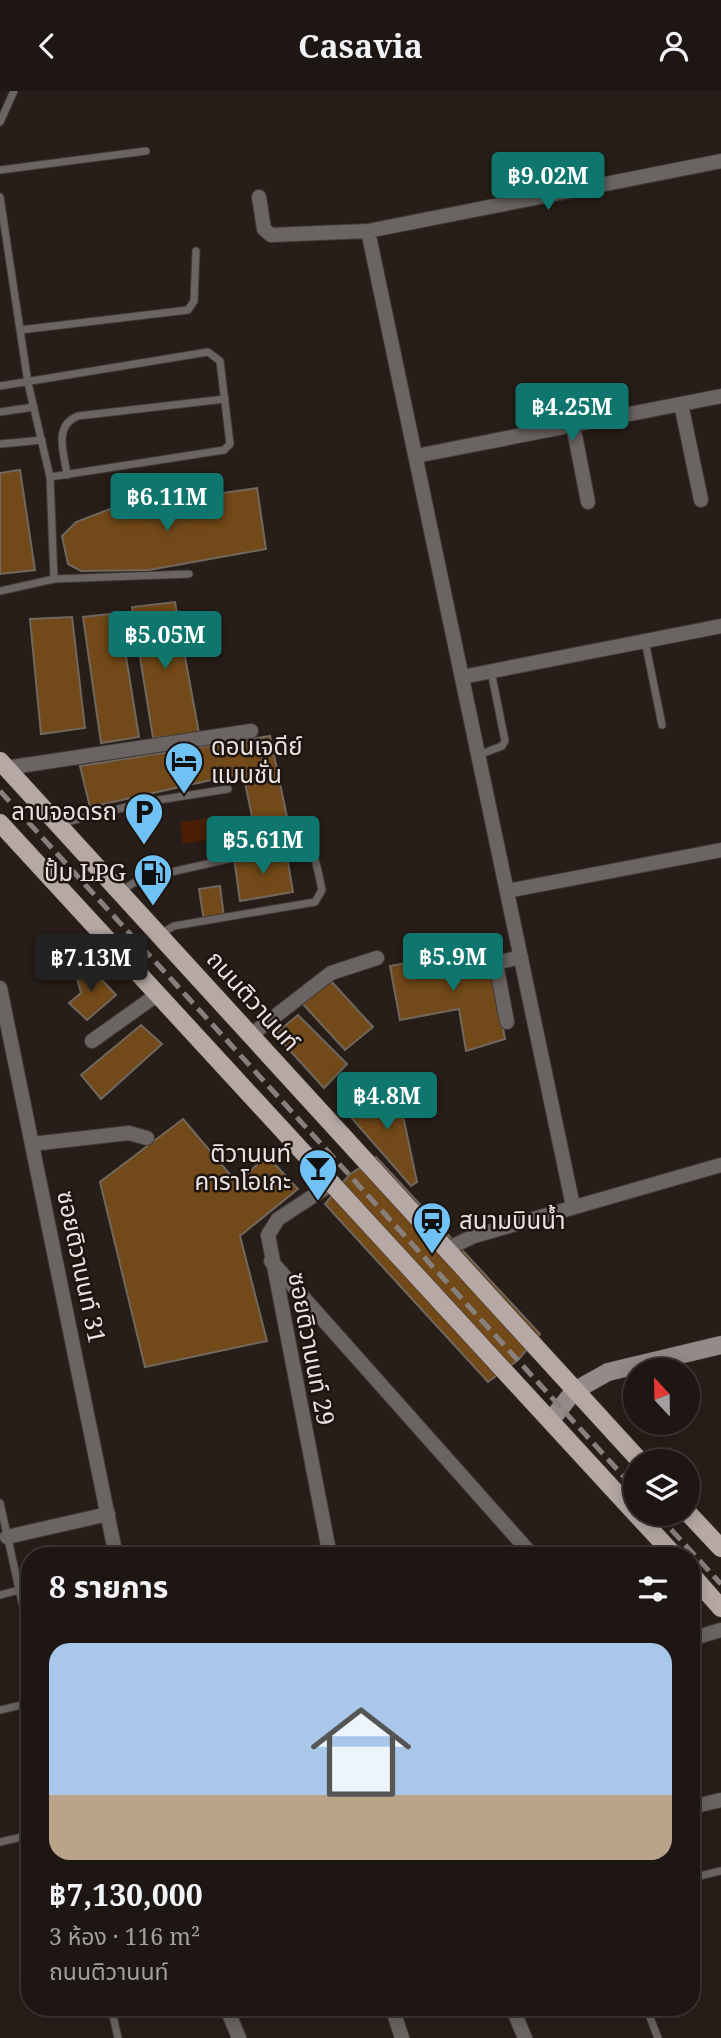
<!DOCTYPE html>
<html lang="th">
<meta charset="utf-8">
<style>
body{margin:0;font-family:"Noto Serif","Noto Sans Thai",serif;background:#261f1c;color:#f1f3f6;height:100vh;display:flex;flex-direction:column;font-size:26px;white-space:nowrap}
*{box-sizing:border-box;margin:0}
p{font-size:23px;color:#a19fa0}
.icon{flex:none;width:38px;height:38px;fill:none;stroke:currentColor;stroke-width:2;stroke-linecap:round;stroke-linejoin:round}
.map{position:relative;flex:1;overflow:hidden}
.details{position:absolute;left:21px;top:1456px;width:679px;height:469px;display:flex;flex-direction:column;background:#1e1613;border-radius:28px;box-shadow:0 4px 18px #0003,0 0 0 2px #3c3533}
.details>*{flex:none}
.needle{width:46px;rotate:338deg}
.fabs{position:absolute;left:623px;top:1267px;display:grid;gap:14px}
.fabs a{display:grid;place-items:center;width:77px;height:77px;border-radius:50%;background:#1e1613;box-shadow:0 4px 18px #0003,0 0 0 2px #3c3533;font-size:35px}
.price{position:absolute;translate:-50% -60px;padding:0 16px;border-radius:7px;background:#0f766e;color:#fff;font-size:23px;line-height:46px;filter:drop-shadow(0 2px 4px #0008)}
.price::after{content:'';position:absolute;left:50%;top:42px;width:21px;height:16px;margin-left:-10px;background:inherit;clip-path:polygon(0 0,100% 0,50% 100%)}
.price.on{background:#222;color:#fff}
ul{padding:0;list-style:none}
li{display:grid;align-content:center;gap:14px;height:371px;padding:0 28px}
li span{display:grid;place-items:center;height:217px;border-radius:21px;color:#555}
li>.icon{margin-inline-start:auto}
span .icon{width:126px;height:126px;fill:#fffc;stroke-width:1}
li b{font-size:30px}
h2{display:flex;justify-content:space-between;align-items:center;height:84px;padding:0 28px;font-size:30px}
header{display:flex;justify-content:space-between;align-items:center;height:91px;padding:0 28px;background:#1e1613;font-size:32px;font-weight:700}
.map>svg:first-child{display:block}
</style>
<header><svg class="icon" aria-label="back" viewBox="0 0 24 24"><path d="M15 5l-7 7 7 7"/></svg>Casavia<svg class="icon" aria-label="person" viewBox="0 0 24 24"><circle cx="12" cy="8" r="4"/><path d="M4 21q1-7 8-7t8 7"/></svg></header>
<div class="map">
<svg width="721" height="1947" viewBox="0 0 721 1947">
<rect width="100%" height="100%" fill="#281e19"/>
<!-- green -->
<path fill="#4d1e06" d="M 221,725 L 226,746 L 183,753 L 180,731 Z"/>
<!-- building -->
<path fill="#724918" stroke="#70675e" stroke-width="2" d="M 20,379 L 35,479 L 0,483 L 0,382 Z
M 257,397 L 266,458 L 149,479 L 81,480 L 68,473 L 62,445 L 76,431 L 110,418 Z
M 175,511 L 199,642 L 153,647 L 132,516 Z
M 119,522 L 139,646 L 101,652 L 83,526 Z
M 72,526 L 85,637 L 41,643 L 30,528 Z
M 270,645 L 291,745 L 257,750 L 243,682 L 90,716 L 80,675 Z
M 286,760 L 293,801 L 240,810 L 234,767 Z
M 220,795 L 224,826 L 204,830 L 199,798 Z
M 488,857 L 505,948 L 466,960 L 459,918 L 400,929 L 390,875 Z
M 90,876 L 116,904 L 87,929 L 69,912 L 81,902 L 77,887 Z
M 330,889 L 373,936 L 345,959 L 302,912 Z
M 298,924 L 347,973 L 324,997 L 275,943 Z
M 141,934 L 162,953 L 101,1008 L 81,984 Z
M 373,1005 L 399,1006 L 417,1091 L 411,1095 L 349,1024 L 359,1013 Z
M 183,1028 L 238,1093 L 266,1064 L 298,1098 L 240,1145 L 267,1250 L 145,1276 L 100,1091 Z
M 376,1066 L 540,1243 L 518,1269 L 488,1291 L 325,1113 L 349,1084 Z"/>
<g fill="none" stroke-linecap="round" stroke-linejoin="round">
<!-- lane casing -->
<g stroke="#433a35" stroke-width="9">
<path id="lane" d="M 0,31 L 14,0
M 0,79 L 146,60
M 0,106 L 28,292 L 50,386 L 54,488 L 0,500
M 20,239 L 188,219 L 194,210 L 196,160
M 0,295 L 208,261 L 220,270 L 230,353 L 224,359 L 50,386
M 0,321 L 34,316
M 0,353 L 42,349
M 67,384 C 64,361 53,335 78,325 L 225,308
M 54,488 L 189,483
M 645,550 L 662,634
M 479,664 L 502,655 L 505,650 L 491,580
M 59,733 L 146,711 L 228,698
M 121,800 L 140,788 L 300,752 C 317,758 318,783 322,799 L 315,811 L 174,835 L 160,843
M 0,1412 L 30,1547
M 0,1504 L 19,1499
M 0,1619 L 30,1612
M 0,1751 L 30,1744
M 691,1787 L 721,1780
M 111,1916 L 118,1947
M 646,1916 L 658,1947"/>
</g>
<!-- street casing -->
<g stroke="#433a35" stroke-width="16">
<path id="street" d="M 259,106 L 264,138 L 271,144 L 368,140 L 721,70
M 368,140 L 573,1115
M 681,313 L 701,409
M 573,334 L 588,411
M 416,365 L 721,305
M 462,586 L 721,535
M 6,677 L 251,640
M 507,800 L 721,759
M 0,897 L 116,1465
M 507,931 L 496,872 L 521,866
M 251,944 L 331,882 L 377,867
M 92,950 L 158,903
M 32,1053 L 129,1042 L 147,1047
M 445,1159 L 474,1145 L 721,1074
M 271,1170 L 533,1465
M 7,1446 L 108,1423
M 330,1465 L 268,1144 L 278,1128 L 333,1092
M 691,1548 L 721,1539
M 691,1716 L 721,1709
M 392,1916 L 402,1947
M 512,1916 L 525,1947
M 227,1918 L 239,1947"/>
</g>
<!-- secondary casing -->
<g stroke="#433a35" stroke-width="19">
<path id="secondary" d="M 551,1329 L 574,1300 L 608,1281 L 721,1254"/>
</g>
<!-- primary casing -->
<g stroke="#433a35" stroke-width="19">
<path id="primary" d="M 0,670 L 640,1370
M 0,732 L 635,1422
M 688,1422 L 721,1457
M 636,1423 L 675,1465
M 691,1483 L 721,1517"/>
</g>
<!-- lane -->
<use href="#lane" stroke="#6a6462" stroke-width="7"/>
<!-- street -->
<use href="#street" stroke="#6a6462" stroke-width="14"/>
<!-- secondary -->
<use href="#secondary" stroke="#948a88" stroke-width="18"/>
<!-- primary -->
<use href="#primary" stroke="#b5a8a5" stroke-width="18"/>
<!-- rail -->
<path stroke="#88807c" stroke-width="5" stroke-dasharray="14 7" stroke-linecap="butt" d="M 0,700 L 635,1398
M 657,1423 L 721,1493"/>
</g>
<!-- icons -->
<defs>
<g id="hotel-pin" transform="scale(2.0125)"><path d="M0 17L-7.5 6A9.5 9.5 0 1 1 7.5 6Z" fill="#70c1f4" stroke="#1e1410"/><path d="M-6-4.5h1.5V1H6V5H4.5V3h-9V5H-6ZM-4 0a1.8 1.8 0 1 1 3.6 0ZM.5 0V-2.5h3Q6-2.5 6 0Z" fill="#111"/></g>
<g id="parking-pin" transform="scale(2.0125)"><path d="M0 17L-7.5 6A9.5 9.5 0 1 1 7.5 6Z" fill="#70c1f4" stroke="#1e1410"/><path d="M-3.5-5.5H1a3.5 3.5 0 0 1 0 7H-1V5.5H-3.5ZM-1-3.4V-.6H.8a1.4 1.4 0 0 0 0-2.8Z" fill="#111"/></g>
<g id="fuel-pin" transform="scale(2.0125)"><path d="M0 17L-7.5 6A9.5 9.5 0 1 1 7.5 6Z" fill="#70c1f4" stroke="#1e1410"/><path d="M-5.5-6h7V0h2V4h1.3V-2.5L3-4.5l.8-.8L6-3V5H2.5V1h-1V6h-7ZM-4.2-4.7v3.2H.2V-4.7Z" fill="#111"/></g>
<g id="bar-pin" transform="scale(2.0125)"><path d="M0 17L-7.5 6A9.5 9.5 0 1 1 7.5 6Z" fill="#70c1f4" stroke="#1e1410"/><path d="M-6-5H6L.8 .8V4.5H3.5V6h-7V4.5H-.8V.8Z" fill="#111"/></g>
<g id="station-pin" transform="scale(2.0125)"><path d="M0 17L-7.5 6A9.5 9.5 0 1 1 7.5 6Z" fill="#70c1f4" stroke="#1e1410"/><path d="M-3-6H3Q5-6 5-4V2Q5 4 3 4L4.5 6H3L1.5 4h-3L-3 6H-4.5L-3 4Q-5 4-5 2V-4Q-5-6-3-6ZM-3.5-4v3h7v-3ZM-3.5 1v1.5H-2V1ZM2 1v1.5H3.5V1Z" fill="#111"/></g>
</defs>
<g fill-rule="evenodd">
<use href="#hotel-pin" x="184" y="670"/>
<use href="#parking-pin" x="144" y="721"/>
<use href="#fuel-pin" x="153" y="782"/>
<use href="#bar-pin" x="318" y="1077"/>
<use href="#station-pin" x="432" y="1130"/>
</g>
<g text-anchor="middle" stroke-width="5" stroke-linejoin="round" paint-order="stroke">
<!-- poi labels -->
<g font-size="24" fill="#eae3e0" stroke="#1e1410" text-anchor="end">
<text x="211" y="664" text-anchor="start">ดอนเจดีย์<tspan x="211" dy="28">แมนชั่น</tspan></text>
<text x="117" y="729">ลานจอดรถ</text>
<text x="126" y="790">ปั้ม LPG</text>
<text x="291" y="1071">ติวานนท์<tspan x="291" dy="28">คาราโอเกะ</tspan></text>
<text x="459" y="1138" text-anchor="start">สนามบินน้ำ</text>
</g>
<!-- street labels -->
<g font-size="24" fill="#eae3e0" stroke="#1e1410">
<text transform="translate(253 910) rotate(48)" y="8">ถนนติวานนท์</text>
<text transform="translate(81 1176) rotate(78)" y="8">ซอยติวานนท์ 31</text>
<text transform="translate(311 1258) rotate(79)" y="8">ซอยติวานนท์ 29</text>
</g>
</g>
</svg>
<div class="fabs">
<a><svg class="needle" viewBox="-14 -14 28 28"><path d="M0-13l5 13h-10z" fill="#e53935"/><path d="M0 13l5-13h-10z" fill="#a19fa0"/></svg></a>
<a><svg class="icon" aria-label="layers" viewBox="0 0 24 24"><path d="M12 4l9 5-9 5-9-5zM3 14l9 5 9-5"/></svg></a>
</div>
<b class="price" style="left:548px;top:121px">฿9.02M</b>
<b class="price" style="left:572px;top:352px">฿4.25M</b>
<b class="price" style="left:167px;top:442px">฿6.11M</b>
<b class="price" style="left:165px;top:580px">฿5.05M</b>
<b class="price" style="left:263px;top:785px">฿5.61M</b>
<b class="price" style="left:453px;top:902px">฿5.9M</b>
<b class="price on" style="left:91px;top:903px">฿7.13M</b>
<b class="price" style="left:387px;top:1041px">฿4.8M</b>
<section class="details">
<h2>8 รายการ<svg class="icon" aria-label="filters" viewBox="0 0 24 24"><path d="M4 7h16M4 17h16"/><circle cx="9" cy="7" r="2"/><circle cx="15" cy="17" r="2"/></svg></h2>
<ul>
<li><span style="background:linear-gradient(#a9c7e8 70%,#b9a48a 0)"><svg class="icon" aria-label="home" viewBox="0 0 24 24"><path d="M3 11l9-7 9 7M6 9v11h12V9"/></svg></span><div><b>฿7,130,000</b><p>3 ห้อง · 116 m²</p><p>ถนนติวานนท์</p></div></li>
</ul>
</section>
</div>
